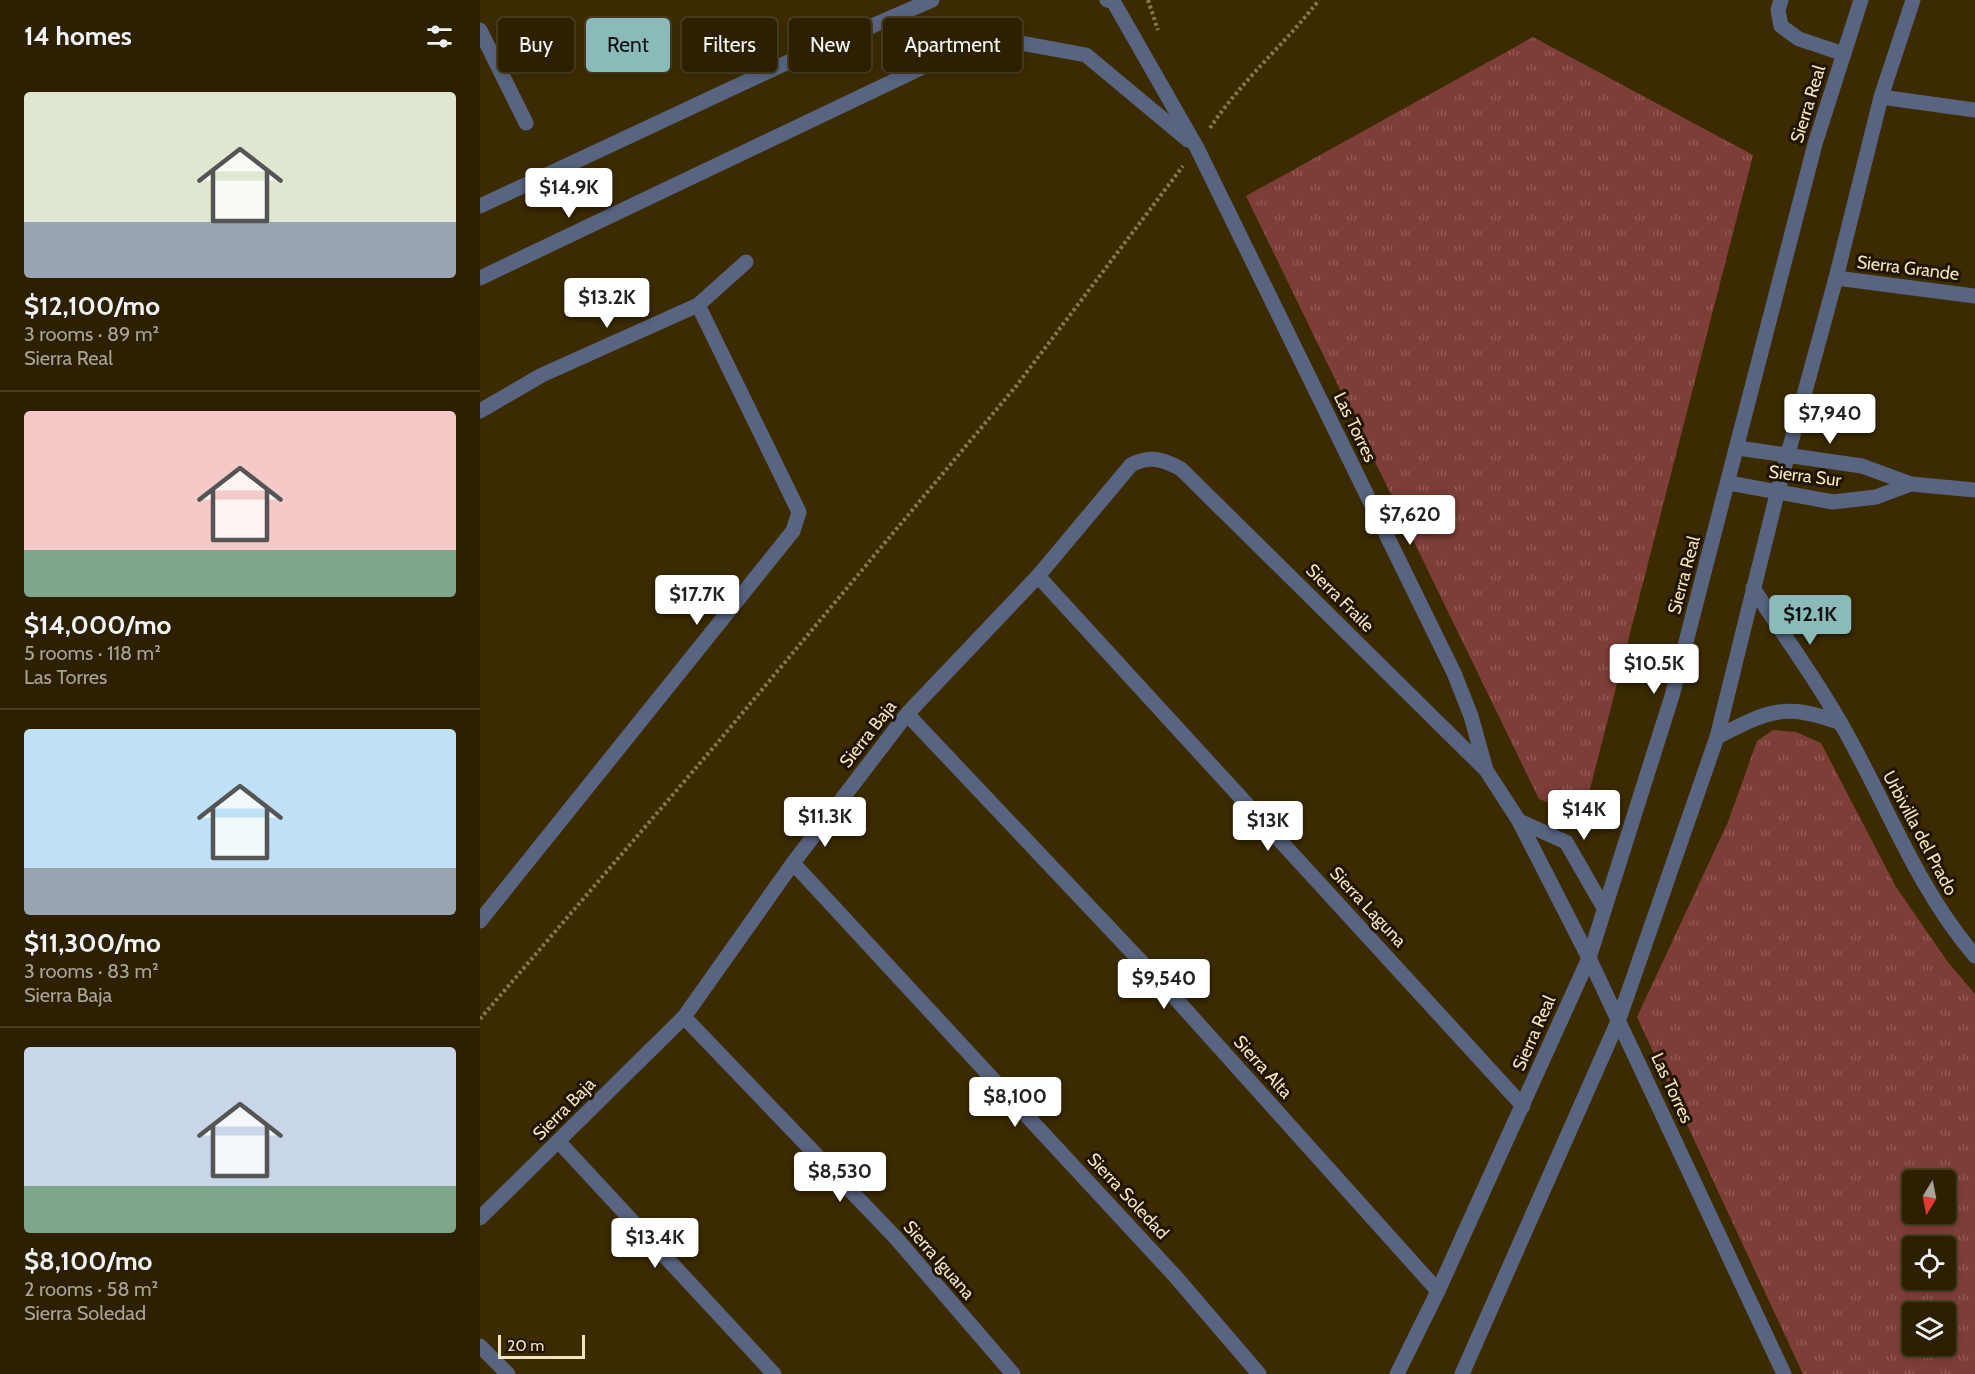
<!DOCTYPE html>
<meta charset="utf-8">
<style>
body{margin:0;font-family:Cabin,sans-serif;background:#392d0f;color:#f1f3f6;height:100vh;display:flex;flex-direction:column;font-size:22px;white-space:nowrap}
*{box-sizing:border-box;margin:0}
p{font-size:20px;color:#a7a399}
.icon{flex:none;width:33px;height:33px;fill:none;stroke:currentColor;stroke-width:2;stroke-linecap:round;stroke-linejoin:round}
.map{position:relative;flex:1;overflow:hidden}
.sheet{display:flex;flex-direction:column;background:#2d2000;width:480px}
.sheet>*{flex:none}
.hud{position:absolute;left:18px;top:18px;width:570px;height:54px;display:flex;gap:12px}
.needle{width:39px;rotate:190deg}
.tools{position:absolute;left:1422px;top:1170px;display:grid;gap:12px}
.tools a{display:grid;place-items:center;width:54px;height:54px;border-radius:6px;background:#2d2000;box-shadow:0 3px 9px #0003,0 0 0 2px #483e22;font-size:30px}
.scale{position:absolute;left:18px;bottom:15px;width:87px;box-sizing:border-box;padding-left:6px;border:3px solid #f4e3bd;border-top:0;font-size:16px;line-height:21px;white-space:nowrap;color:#f4e3bd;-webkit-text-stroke:4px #1f1500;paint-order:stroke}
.price{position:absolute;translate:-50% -51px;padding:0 14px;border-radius:6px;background:#fff;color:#222;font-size:20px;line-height:39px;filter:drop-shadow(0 2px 3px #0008)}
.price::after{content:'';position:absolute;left:50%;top:36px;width:18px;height:14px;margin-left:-9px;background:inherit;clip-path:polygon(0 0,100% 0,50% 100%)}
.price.current{background:#8bbbb9;color:#111}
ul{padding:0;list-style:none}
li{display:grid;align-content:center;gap:12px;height:318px;padding:0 24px}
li+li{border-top:2px solid #483e22}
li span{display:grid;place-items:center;height:186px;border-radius:6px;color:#555}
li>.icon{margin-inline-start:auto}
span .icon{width:108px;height:108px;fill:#fffc;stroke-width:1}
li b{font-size:26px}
h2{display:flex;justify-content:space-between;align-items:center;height:72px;padding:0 24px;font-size:26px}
.chip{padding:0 21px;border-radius:6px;background:#2d2000;box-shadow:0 3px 9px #0003,0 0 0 2px #483e22;font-size:21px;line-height:54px}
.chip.current{background:#8bbbb9;color:#111}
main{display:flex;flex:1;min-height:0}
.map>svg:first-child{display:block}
</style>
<main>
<section class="sheet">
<h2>14 homes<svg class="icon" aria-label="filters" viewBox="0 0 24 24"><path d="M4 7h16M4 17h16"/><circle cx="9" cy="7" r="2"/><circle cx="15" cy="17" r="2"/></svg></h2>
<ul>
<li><span style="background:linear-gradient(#dfe7d0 70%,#9aa5b1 0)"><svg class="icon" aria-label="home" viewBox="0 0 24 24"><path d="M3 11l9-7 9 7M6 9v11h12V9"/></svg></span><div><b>$12,100/mo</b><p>3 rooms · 89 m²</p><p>Sierra Real</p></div></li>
<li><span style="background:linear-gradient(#f6c9c9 75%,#7fa58c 0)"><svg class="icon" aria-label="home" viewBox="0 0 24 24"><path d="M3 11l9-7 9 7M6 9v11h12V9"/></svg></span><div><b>$14,000/mo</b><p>5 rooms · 118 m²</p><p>Las Torres</p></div></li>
<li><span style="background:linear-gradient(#bfe0f5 75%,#9aa5b1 0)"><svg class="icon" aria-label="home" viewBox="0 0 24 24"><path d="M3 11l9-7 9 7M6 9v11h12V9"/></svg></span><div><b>$11,300/mo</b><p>3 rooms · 83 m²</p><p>Sierra Baja</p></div></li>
<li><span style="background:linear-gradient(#c9d6e8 75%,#7fa58c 0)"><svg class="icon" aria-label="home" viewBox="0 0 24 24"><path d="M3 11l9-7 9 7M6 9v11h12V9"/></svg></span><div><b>$8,100/mo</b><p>2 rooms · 58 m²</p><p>Sierra Soledad</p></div></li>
</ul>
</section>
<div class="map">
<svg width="1495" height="1374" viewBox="0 0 1495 1374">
<defs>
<pattern id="grass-tufts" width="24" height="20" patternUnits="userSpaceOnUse" patternTransform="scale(1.5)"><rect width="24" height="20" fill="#7e3e38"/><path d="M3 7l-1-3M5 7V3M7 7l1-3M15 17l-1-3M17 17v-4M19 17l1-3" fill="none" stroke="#915a53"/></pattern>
</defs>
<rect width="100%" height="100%" fill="#3c2b00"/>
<!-- grass -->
<path fill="url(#grass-tufts)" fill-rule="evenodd" d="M 1053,37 L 1273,155 L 1103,816 L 1059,799 L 766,196 Z
M 1293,730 L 1316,732 L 1341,743 L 1416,887 L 1467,961 L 1495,994 L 1495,1374 L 1323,1374 L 1157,1017 L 1248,822 L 1277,741 ZM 1432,1180 L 1466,1180 L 1466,1214 L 1432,1214 ZM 1432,1246 L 1466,1246 L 1466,1280 L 1432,1280 ZM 1432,1312 L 1466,1312 L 1466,1346 L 1432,1346 Z"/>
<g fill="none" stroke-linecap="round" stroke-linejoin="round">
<!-- path -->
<path stroke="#89784f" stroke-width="4" stroke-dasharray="3 3" stroke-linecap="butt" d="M 668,0 L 678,30
M 730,128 C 761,81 805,44 839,0
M 0,1019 L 239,741 L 537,385 L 703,166"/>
<!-- service -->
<path stroke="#586480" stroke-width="15" d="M 1301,0 L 1298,10 L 1301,26 L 1319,39 L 1364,54"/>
<!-- minor -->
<path stroke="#586480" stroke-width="15" d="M 627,0 L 633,1 L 717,148 L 974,673 L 991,716 L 1006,770 L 1039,821 L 1109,958
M 0,30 L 46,123
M 1401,97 L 1495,110
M 0,206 L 304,64 L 452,0
M 0,278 L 464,57 L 536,42 L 606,55 L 708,140
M 1356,278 L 1495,296
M 0,411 L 62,375 L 218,305 L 266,262
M 1258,448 L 1382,466 L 1431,484 L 1495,490
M 1249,483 L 1353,502 L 1396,497 L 1431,484
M 558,576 L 1043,1106
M 1273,588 C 1302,633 1334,676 1360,722 C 1406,801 1435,886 1495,956
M 427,714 L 687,989 L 958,1291
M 1237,737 C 1288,711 1304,702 1361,723
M 1039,821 L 1086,842 L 1124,908
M 313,863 L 695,1276 L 779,1374
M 0,921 L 313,531 L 319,512 L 218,305
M 204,1017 L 415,1237 L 533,1374
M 79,1142 L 294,1374
M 0,1218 L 204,1017 L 313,863 L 427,714 L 558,576 L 651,465 C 669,455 683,459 701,469 L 1006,770
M 0,1346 L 28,1374"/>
<!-- tertiary -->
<path stroke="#586480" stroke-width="15" d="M 1109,958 L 1304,1374
M 917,1374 L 958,1291 L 1109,958 L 1192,696 L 1335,144 L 1381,0
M 982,1374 L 1139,1019 L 1237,737 L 1297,494 L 1356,278 L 1401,97 L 1433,0"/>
</g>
<g text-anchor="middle" stroke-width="6" stroke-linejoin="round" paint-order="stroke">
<!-- street labels -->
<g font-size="18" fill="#f4e3bd" stroke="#1f1500">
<text transform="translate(1328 104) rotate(-73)" y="6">Sierra Real</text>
<text transform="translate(1428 268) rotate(7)" y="6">Sierra Grande</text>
<text transform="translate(875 427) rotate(64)" y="6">Las Torres</text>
<text transform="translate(1325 476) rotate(7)" y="6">Sierra Sur</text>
<text transform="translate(1204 575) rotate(-75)" y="6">Sierra Real</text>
<text transform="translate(860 598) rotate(45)" y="6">Sierra Fraile</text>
<text transform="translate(388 734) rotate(-52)" y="6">Sierra Baja</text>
<text transform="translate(1440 833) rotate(62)" y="6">Urbivilla del Prado</text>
<text transform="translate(888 907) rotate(47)" y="6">Sierra Laguna</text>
<text transform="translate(1054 1033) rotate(-66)" y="6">Sierra Real</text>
<text transform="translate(783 1067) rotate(48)" y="6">Sierra Alta</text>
<text transform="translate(1192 1088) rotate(65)" y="6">Las Torres</text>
<text transform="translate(84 1109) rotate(-45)" y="6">Sierra Baja</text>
<text transform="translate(648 1196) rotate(47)" y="6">Sierra Soledad</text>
<text transform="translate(459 1260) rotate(49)" y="6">Sierra Iguana</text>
</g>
</g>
</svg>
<div class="tools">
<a><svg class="needle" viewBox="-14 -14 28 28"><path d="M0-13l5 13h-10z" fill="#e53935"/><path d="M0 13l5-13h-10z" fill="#a7a399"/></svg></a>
<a><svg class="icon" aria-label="locate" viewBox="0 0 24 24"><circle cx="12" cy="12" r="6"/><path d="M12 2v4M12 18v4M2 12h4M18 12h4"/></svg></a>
<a><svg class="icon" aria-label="layers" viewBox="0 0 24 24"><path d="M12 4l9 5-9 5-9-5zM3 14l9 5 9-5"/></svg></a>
</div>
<div class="scale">20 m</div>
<b class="price" style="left:89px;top:219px">$14.9K</b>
<b class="price" style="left:127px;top:329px">$13.2K</b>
<b class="price" style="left:1350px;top:445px">$7,940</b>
<b class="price" style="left:930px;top:546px">$7,620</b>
<b class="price" style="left:217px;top:626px">$17.7K</b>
<b class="price current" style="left:1330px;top:646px">$12.1K</b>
<b class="price" style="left:1174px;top:695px">$10.5K</b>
<b class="price" style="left:1104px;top:841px">$14K</b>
<b class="price" style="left:345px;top:848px">$11.3K</b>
<b class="price" style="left:788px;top:852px">$13K</b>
<b class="price" style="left:684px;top:1010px">$9,540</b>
<b class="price" style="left:535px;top:1128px">$8,100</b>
<b class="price" style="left:360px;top:1203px">$8,530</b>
<b class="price" style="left:175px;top:1269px">$13.4K</b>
<div class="hud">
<a class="chip">Buy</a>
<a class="chip current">Rent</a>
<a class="chip">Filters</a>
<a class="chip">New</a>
<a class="chip">Apartment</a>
</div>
</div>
</main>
